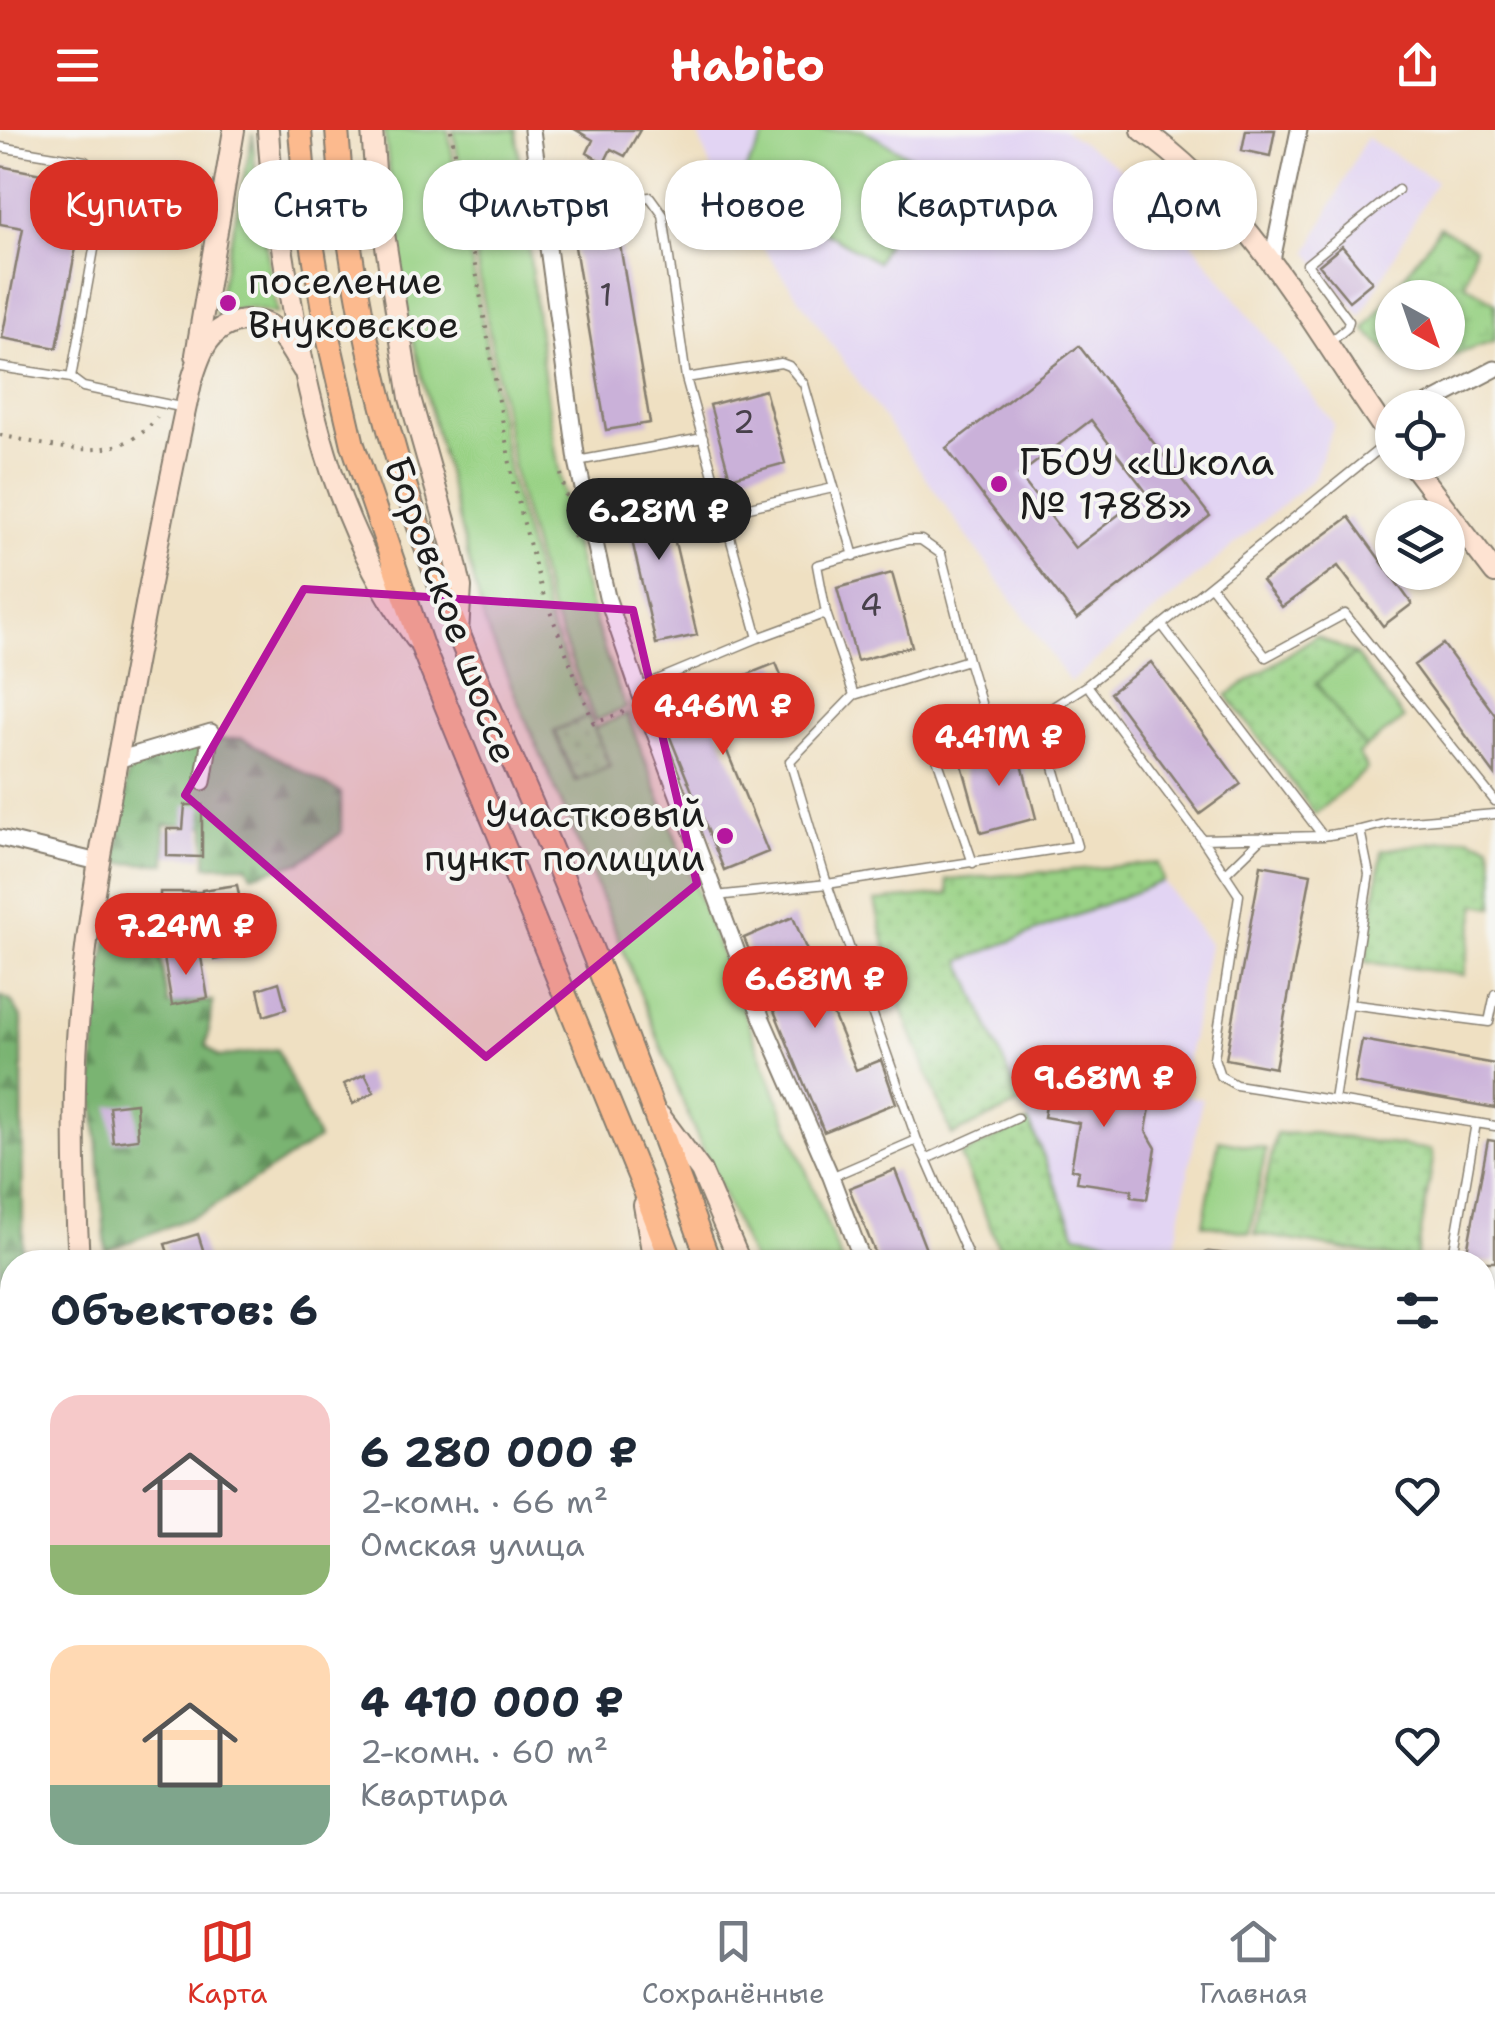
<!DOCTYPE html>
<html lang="ru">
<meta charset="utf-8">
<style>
body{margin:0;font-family:"Shantell Sans",sans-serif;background:#f6f6f7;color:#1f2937;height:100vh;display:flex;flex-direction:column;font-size:38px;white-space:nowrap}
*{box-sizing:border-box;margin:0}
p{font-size:32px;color:#747a83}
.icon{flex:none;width:55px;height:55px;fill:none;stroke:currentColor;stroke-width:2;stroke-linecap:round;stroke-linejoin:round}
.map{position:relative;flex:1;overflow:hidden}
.side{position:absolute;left:0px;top:1120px;width:1495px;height:642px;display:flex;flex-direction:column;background:#fff;border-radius:40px 40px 0 0;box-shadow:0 2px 8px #0004}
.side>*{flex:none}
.banner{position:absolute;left:30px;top:30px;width:1435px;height:90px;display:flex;gap:20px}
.needle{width:65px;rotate:140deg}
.buttons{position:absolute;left:1375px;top:150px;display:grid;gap:20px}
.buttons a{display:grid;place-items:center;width:90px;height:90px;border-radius:50%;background:#fff;box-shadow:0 2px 8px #0004;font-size:50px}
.price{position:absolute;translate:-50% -85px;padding:0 22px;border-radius:35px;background:#d93025;color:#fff;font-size:32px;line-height:65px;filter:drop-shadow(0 2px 5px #0008)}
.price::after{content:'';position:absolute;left:50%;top:60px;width:30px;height:22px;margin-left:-15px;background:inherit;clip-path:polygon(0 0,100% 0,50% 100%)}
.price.active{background:#222;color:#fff}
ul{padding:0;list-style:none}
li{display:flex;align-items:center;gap:30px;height:250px;padding:0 50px}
li span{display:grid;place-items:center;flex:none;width:280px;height:200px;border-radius:30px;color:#555}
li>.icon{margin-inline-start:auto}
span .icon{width:120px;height:120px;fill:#fffc;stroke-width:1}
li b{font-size:42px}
h2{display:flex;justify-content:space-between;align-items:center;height:120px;padding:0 50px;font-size:42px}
.tag{padding:0 35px;border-radius:40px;background:#fff;box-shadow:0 2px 8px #0004;font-size:35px;line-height:90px}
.tag.active{background:#d93025;color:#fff}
header{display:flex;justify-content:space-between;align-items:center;height:130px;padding:0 50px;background:#d93025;color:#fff;font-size:45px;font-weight:700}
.dock{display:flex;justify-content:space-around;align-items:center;height:140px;border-top:2px solid #e0e1e3;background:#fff;font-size:28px;color:#747a83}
.dock a{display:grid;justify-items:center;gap:5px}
.dock .active{color:#d93025}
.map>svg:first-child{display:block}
</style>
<header><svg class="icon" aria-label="menu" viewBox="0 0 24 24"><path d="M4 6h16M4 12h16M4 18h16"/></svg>Habito<svg class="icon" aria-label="share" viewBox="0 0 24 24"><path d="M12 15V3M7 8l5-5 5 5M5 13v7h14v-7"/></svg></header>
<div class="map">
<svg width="1495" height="1762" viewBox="0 0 1495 1762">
<defs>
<pattern id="forest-firs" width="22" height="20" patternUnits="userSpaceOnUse" patternTransform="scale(2.5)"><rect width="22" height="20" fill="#7ab472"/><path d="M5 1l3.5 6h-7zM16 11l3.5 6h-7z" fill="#63925d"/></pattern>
<pattern id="wetland-marsh" width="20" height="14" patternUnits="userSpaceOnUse" patternTransform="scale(2.5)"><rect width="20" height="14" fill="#99d285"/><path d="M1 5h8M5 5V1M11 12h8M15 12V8" fill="none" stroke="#83b472"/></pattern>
<pattern id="park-dots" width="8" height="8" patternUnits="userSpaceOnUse" patternTransform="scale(2.5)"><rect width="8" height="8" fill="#99d285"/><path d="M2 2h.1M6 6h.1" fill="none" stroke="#83b472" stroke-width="1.8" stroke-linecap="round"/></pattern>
</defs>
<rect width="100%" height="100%" fill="#f6f6f2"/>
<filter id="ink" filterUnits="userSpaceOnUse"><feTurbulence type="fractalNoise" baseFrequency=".01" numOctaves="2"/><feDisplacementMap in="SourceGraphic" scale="20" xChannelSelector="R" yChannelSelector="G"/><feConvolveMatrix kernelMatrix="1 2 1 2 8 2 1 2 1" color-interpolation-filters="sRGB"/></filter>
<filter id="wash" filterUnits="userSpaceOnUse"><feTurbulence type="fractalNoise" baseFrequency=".0048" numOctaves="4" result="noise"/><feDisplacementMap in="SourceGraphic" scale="40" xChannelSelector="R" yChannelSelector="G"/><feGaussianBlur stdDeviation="2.25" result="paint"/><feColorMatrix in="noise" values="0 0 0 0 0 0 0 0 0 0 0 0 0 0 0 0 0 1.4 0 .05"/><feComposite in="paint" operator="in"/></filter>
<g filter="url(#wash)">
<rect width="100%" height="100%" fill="#efe0c2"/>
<!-- built -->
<path fill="#e2d4f3" d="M 697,0 L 1063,0 L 1116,35 L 1165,78 L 1334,294 L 1313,349 L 1070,552 L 714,48 Z
M 1366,7 L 1436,51 L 1361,186 L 1308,122 Z
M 1163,751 L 1209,814 L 1181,964 L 1202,969 L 1174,1121 L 1076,1104 L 961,831 Z"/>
<!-- industrial -->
<path fill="#c5c0da" d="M 1495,1642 L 1495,1762 L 1472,1762 L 1475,1750 L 1482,1750 L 1483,1708 Z"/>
<!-- grass -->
<path fill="#99d285" stroke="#5a7750" stroke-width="2.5" d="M 384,0 L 448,0 L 511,353 L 551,497 L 589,586 L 554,602 L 575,650 L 610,636 L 594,598 L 627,584 L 842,1132 L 753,1132 L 692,995 L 612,792 L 485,494 L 408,191 Z
M 453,0 L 516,0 C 539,195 550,395 626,578 L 595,591 L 548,471 L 517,357 Z
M 768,0 L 863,0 L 927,36 L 877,132 L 738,53 Z
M 253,4 L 256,52 L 277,184 L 248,178 L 215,185 Z
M 1355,524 L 1404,589 L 1365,618 L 1316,553 Z
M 1219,1010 L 1266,1019 L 1250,1103 L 1203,1094 Z
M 904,1750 L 1415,1750 L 1412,1762 L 906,1762 Z"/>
<!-- forest -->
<path fill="url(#forest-firs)" stroke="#4b6847" stroke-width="2.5" d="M 242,608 L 341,663 L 341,703 L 301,732 L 252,745 L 247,735 L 206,736 L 206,696 L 164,694 L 166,734 L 116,733 L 129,632 L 208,611 Z
M 149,769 L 164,800 L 214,803 L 199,815 L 160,824 L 168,875 L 213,871 L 206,916 L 219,927 L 277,919 L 318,1009 L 205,1082 L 106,1121 L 93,958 L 97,853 L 118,773 Z
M 0,866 L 11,871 L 22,889 L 23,1107 L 21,1132 L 12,1132 L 12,1198 L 0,1192 Z
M 0,1473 L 12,1489 L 12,1630 C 5,1647 2,1672 12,1688 L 12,1742 L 9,1749 L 0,1752 Z"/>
<!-- wetland -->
<path fill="url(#wetland-marsh)" stroke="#5a7750" stroke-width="2.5" fill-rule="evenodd" d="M 1440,97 L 1475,117 L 1465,154 L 1495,173 L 1495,211 L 1420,237 L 1391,225 L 1365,200 ZM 1392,168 L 1448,168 L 1448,222 L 1392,222 Z"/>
<!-- park -->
<path fill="url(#park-dots)" stroke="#5a7750" stroke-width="2.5" d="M 1316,506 L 1355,524 L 1316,553 L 1365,618 L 1358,624 L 1367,639 L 1315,684 L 1227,565 Z
M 589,586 L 610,636 L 576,651 L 554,601 Z
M 1468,707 L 1490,715 C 1495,735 1495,756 1493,777 L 1477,774 L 1464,845 L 1366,832 L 1382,720 Z
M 1158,733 L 1163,751 L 961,831 L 1021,973 L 952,1005 L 897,867 L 875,771 L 949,764 L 947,750 Z
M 1029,992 L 1076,1104 L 1156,1117 L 1159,1132 L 1005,1132 L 960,1025 Z
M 1313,1003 L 1431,1020 L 1433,1029 L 1416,1132 L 1255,1104 L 1276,1004 Z"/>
<g id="blocks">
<!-- building -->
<path fill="#cab1d9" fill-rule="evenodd" d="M 576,0 L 640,0 L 625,26 L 611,19 L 604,33 L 587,23 L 593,10 Z
M 1246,0 L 1275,0 L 1270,26 L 1242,20 Z
M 0,36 L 88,53 L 57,218 L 2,208 L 23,98 L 0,94 Z
M 616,91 L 650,293 L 606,300 L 572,99 Z
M 1342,116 L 1372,152 L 1349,171 L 1319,135 Z
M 1079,216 L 1210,386 L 1077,489 L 946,318 ZM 1091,290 L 1147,363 L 1075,418 L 1019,345 Z
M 765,260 L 785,333 L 730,348 L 710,275 Z
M 646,351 L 648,356 L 661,353 L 697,505 L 656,514 L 621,363 L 634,360 L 632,354 Z
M 1349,387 L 1412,474 L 1383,496 L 1338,436 L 1282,477 L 1262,451 Z
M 892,443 L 912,516 L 857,531 L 837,458 Z
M 1443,514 L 1495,585 L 1495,645 L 1414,535 Z
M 1151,532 L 1241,654 L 1200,684 L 1110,563 Z
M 776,533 L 791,569 L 718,599 L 768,722 L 724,740 L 659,580 Z
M 1017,615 L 1036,688 L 981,703 L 961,631 Z
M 185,675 L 202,675 L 202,727 L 167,726 L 167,699 L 183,699 Z
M 1261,735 L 1311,744 L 1275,938 L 1226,929 Z
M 237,755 L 243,785 L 236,786 L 243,824 L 214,830 L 206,789 L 171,792 L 171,784 L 160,784 L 160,762 L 202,762 L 202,760 Z
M 793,787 L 856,940 L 881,930 L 896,973 L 824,1002 L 744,808 Z
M 200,821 L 208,868 L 172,875 L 164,828 Z
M 279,852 L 286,879 L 264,886 L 258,859 Z
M 1362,910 L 1495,934 L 1495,978 L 1354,953 Z
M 1054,931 L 1089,936 L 1086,955 L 1152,966 L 1146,1001 L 1156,1018 L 1147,1069 L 1131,1067 L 1132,1060 L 1077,1052 L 1079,1041 L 1071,1039 L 1079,993 L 1044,987 Z
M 365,944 L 374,962 L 353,974 L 344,954 Z
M 136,973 L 138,1009 L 113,1012 L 109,976 Z
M 1488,1010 L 1495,1011 L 1495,1132 L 1465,1132 Z
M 895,1040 L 927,1122 L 932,1132 L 879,1132 L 849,1058 Z
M 198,1104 L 207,1132 L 171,1132 L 165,1114 Z"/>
</g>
</g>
<g filter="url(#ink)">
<use href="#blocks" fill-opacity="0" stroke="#867e6f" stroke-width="2.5"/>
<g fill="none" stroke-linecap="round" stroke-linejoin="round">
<!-- lane casing -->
<g stroke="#867e6f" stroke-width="11">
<path id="lane" d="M 0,17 L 85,31 L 100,43 L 103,69 L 71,248
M 540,77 L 650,67 L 663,85 L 686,248 L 758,508 L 638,558
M 1328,214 L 1347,198 L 1349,191 L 1307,134 L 1398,60
M 0,237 L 71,248 L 83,257 L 185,278
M 686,248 L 781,233 L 789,236 L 804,254 L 854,426
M 577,331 L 703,308
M 723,383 L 833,358
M 1211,456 L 1266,527 L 1345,484 L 1495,671
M 758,508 L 826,483 L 854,565 L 968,530 L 941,424 L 921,410 L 908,410 L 817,435 L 826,483
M 968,530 L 990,603
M 1087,555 L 1202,709 L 1323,706 L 1162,495
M 854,565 L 790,631 L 827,754 L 917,1010
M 1360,700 L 1387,693 L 1495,684
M 1323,706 L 1360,700 L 1369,744 L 1334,970
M 1202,709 L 1239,765 L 1214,928 L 1220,946 L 1236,955 L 1495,996
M 973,733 L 935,623 L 1039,586 L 1087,555 L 1388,312
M 1226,743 L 1263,707
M 716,766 L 827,754 L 1077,716 L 1039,586
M 1349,874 L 1489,892 L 1495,864
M 831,1047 L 917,1010 L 926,1029
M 971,1132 L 926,1029 L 1017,988
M 1193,1132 L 1208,1126 L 1262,1132
M 1452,1132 L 1476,993
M 6,1223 L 12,1267
M 66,1754 L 95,1762
M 436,1762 L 439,1750"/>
</g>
<!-- street casing -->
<g stroke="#867e6f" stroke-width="19">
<path id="street" d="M 532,0 L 577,331 L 607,467 L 638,558 L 762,889 L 831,1047 L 863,1132
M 1271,135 L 1299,0
M 1420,278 L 1495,239
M 117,630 L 211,602 L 203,652
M 0,708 L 98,732"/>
</g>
<!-- secondary casing -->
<g stroke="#867e6f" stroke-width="24">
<path id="secondary" d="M 268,0 C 271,54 280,106 289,160 C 311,289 339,401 416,509
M 372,0 L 376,53 L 410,268 L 451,412 L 461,457 L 458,502
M 1142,0 C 1252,77 1316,203 1392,310
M 196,225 L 234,0
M 1410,332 L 1495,443
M 660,986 L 701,1041 L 740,1132
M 644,1075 L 654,1132
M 79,1132 C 75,1064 73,996 76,927 C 82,806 107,686 129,566 C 148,462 168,357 191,253 C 200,223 209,194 245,191 C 253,191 261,191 268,195 C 284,204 293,225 303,240
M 1482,1543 L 1495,1485
M 710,1750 L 710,1762
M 886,1750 L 888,1762
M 61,1762 L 65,1750
M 1440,1762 L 1442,1750"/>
</g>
<!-- primary casing -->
<g stroke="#867e6f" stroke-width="26">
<path id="primary" d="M 300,0 L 307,82 L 326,198 L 353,315 L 423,519 L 642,1053 L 672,1132
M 337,0 C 348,159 386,315 443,464 C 477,556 521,645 558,736 C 612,867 661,999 709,1132
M 777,1762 L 777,1750
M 819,1762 L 819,1750"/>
</g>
<!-- path -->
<path stroke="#867e6f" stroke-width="4" stroke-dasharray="2.5 8" stroke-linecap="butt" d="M 451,0 L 514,356 L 542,461 L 594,594
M 0,305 C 53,316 120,338 157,287
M 561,344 L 576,413
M 592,594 L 629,580
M 29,1762 L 33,1750"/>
<!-- lane -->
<use href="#lane" stroke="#fff" stroke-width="8"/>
<!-- street -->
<use href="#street" stroke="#fff" stroke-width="15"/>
<!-- secondary -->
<use href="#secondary" stroke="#fee3d2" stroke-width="20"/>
<!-- primary -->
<use href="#primary" stroke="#fcba8e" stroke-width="22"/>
</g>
</g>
<!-- marked area -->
<path fill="#b5179e" fill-opacity="0.2" stroke="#b5179e" stroke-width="8" stroke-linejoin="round" d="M 304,459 L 633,480 L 697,754 L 486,927 L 185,665 Z"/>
<!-- markers -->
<g fill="#b5179e" stroke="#f6f6f2" stroke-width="4">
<circle cx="228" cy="173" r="10"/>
<circle cx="999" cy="354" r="10"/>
<circle cx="725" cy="706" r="10"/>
</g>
<g text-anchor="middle" stroke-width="8" stroke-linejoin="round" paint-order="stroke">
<!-- number labels -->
<g font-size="32" fill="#48414b">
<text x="606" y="176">1</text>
<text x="744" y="303">2</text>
<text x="871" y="486">4</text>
</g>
<!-- poi labels -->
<g font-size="38" fill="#1c1c1c" stroke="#f6f6f2" text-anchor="start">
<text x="248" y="164">поселение<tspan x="248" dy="44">Внуковское</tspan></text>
<text x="1019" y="345">ГБОУ «Школа<tspan x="1019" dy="44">№ 1788»</tspan></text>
<text x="705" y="697" text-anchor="end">Участковый<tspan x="705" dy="44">пункт полиции</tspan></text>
</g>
<!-- street labels -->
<g font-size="38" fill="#1c1c1c" stroke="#f6f6f2">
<text transform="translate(451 480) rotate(70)" y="13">Боровское шоссе</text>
</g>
</g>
</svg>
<div class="buttons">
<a><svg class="needle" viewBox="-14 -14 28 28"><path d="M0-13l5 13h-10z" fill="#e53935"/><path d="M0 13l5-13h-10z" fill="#747a83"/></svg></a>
<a><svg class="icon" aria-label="locate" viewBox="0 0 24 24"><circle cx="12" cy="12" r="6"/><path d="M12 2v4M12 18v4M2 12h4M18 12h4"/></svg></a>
<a><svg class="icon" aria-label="layers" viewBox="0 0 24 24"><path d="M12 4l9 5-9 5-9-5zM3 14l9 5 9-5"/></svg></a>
</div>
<b class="price active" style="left:659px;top:433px">6.28M ₽</b>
<b class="price" style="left:723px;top:628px">4.46M ₽</b>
<b class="price" style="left:999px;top:659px">4.41M ₽</b>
<b class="price" style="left:186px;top:848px">7.24M ₽</b>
<b class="price" style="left:815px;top:901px">6.68M ₽</b>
<b class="price" style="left:1104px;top:1000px">9.68M ₽</b>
<div class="banner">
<a class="tag active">Купить</a>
<a class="tag">Снять</a>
<a class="tag">Фильтры</a>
<a class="tag">Новое</a>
<a class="tag">Квартира</a>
<a class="tag">Дом</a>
</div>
<section class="side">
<h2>Объектов: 6<svg class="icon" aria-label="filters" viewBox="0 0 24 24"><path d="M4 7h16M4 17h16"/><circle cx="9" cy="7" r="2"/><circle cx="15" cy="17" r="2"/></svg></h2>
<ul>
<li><span style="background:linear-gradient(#f6c9c9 75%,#8fb573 0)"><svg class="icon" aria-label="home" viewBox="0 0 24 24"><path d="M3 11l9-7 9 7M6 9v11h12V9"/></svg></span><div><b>6 280 000 ₽</b><p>2-комн. · 66 m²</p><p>Омская улица</p></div><svg class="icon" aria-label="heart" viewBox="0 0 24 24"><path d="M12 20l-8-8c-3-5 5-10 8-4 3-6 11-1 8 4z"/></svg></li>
<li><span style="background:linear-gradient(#ffd9b3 70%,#7fa58c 0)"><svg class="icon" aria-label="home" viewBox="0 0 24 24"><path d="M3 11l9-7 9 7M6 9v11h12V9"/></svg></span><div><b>4 410 000 ₽</b><p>2-комн. · 60 m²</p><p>Квартира</p></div><svg class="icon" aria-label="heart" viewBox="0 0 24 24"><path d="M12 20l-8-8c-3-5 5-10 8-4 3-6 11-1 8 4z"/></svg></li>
</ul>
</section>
</div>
<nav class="dock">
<a class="active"><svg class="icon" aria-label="map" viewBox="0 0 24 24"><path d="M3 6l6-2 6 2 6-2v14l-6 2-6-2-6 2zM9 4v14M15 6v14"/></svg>Карта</a>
<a><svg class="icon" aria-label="saved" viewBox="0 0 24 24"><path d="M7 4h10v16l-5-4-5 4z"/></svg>Сохранённые</a>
<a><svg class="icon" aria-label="home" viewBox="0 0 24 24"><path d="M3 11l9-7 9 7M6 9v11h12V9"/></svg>Главная</a>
</nav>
